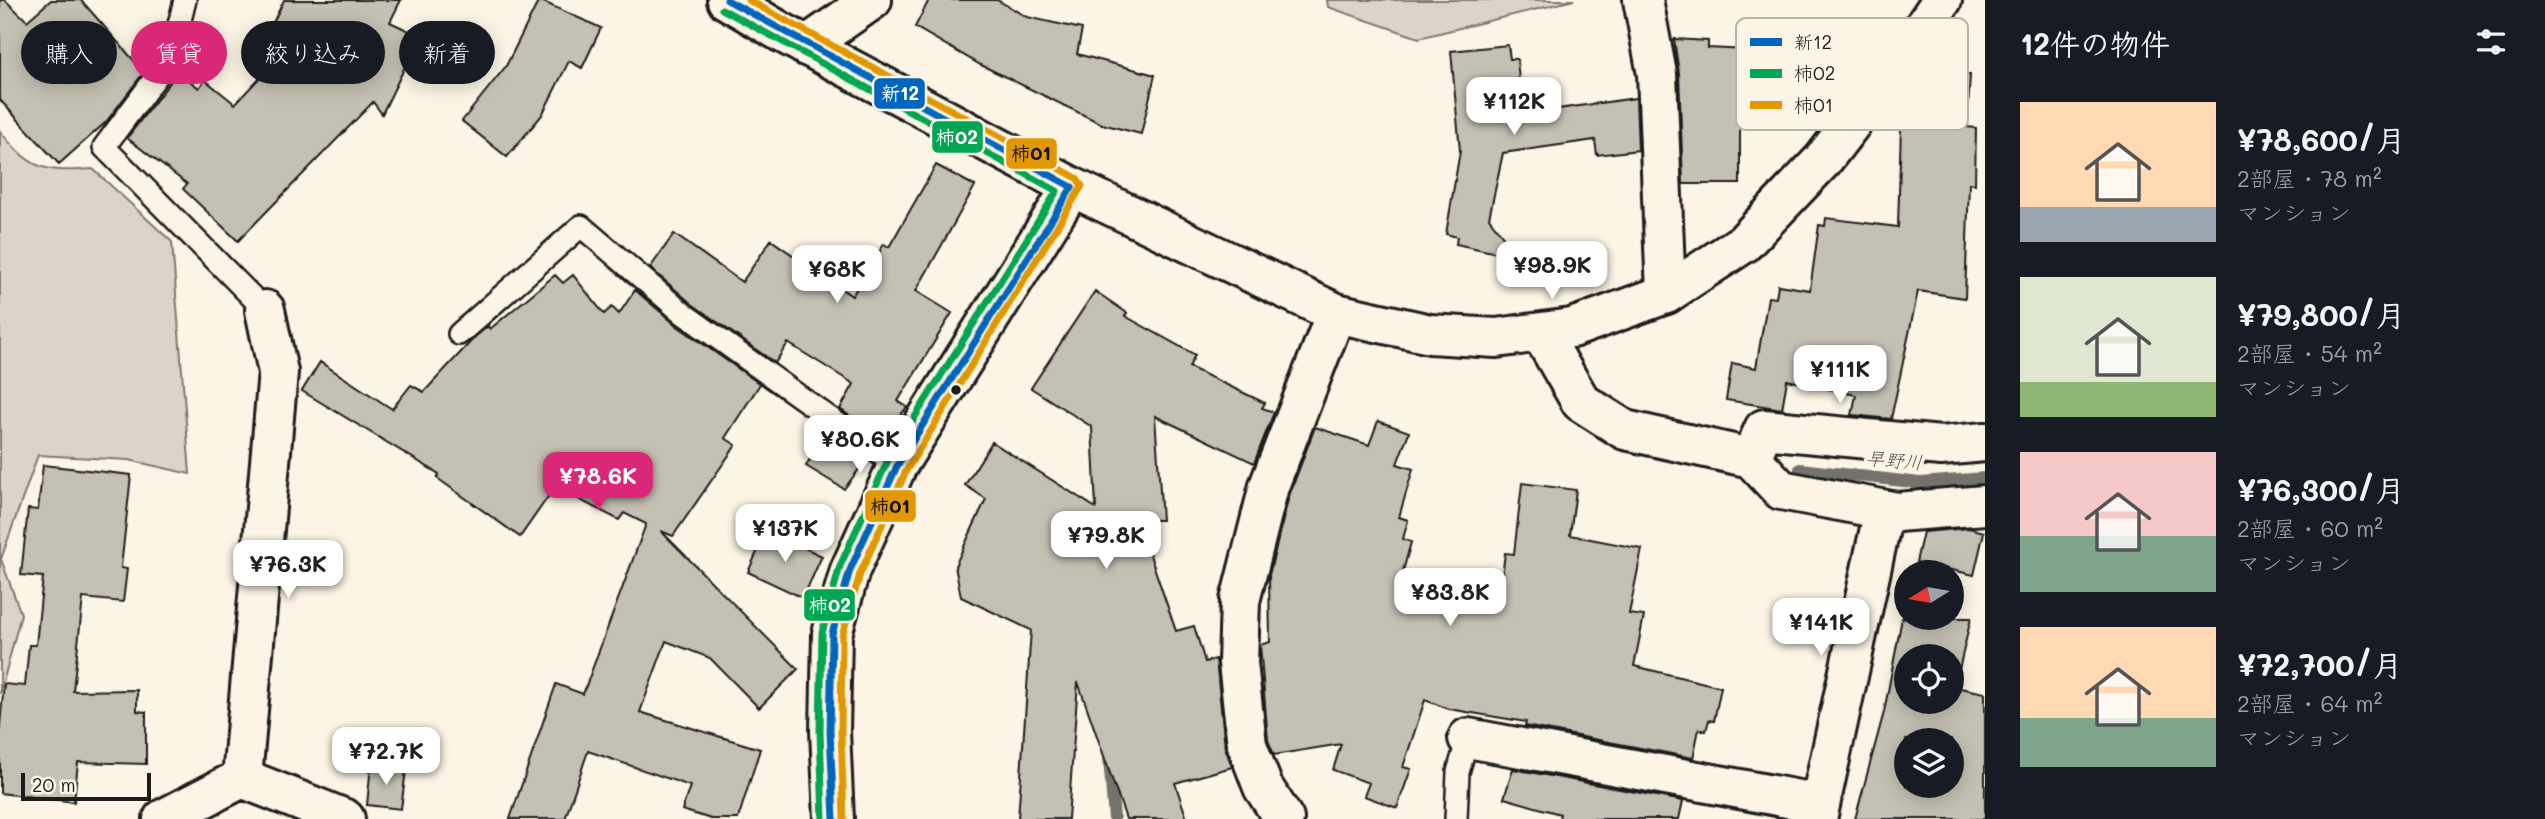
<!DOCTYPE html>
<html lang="ja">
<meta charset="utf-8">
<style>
body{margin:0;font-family:Mali,"Klee One",sans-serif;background:#20242c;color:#f1f3f6;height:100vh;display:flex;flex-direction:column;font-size:26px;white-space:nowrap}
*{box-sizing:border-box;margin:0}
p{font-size:23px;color:#9ea1a6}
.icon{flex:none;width:38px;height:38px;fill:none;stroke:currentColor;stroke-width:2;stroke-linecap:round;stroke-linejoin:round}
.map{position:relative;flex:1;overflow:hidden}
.drawer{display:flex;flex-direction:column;background:#171b24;width:560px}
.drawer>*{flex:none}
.top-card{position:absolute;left:21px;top:21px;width:665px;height:63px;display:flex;gap:14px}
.needle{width:46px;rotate:259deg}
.buttons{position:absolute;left:1894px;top:560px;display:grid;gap:14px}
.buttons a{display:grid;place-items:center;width:70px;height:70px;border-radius:50%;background:#171b24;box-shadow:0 4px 18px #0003;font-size:35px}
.scale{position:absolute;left:21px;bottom:18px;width:130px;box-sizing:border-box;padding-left:7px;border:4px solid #1c1c1c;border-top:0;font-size:19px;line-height:24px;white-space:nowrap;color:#1c1c1c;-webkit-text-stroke:5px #fcf5e5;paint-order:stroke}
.price{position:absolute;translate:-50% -60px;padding:0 16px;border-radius:14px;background:#fff;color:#222;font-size:23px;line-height:46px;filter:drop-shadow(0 2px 4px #0008)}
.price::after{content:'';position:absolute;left:50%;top:42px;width:21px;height:16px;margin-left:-10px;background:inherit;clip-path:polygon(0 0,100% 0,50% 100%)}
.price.on{background:#db2777;color:#fff}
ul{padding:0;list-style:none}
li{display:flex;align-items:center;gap:21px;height:175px;padding:0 35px}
li span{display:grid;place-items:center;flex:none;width:196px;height:140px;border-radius:0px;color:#555}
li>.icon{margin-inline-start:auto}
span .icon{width:84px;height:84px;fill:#fffc;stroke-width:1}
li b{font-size:30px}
h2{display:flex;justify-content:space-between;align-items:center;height:84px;padding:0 35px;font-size:30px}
.chip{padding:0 24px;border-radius:32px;background:#171b24;box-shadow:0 4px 18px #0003;font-size:24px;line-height:63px}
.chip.on{background:#db2777;color:#fff}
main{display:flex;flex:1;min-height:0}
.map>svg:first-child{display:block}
</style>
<main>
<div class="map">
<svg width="1985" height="819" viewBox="0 0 1985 819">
<rect width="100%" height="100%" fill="#fcf5e5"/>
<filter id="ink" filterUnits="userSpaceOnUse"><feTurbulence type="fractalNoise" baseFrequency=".0143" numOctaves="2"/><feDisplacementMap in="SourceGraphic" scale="14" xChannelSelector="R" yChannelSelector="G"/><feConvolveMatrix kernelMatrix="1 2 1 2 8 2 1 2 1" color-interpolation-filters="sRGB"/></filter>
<g filter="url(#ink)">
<!-- green -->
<path fill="#dbd5c8" stroke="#7c7872" stroke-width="2" d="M 1327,0 L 1574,0 L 1419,38 L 1328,7 Z
M 0,131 C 31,170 45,173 93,169 L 172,242 L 190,474 L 129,460 L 38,455 L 1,559 L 21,614 L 0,694 Z"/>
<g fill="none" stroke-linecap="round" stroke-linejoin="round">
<!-- stream -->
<path stroke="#75726c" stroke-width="12" d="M 1800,469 L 1920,483 L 1985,478
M 1109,758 L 1114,819"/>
</g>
<!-- building -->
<path fill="#c4c0b3" stroke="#1c1c1c" stroke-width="2" fill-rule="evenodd" d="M 0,0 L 5,0 L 27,21 L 51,0 L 81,0 L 144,72 L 106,122 L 59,164 L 0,100 Z
M 284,0 L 401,0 L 390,22 L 420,36 L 382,114 L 373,102 L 238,241 L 183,189 L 187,184 L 127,138 L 178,72 L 199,88 L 205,80 L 235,104 L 291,44 L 268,33 Z
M 539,0 L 601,28 L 582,68 L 569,61 L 542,115 L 507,157 L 462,121 L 506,66 Z
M 929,0 L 997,0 L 1027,17 L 1082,29 L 1077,54 L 1155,75 L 1141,134 L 1102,124 L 979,64 L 915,27 Z
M 1674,39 L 1708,41 L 1708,48 L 1788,52 L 1786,98 L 1740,96 L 1740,184 L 1683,184 L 1679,73 Z
M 1508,45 L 1510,59 L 1517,59 L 1522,114 L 1636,98 L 1638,150 L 1597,155 L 1595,140 L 1503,153 L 1489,218 L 1519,258 L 1456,244 L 1457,237 L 1446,234 L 1460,151 L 1451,51 Z
M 1918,72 L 1970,75 L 1967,127 L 1976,128 L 1975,184 L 1969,183 L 1965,298 L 1918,291 L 1891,419 L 1852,415 L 1856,395 L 1787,380 L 1782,409 L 1726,400 L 1732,363 L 1756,368 L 1768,297 L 1776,298 L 1778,285 L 1810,290 L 1819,225 L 1825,226 L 1826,218 L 1898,227 L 1901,126 L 1916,126 Z
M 936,165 L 975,186 L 916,291 L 952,313 L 898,401 L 907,407 L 882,439 L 840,409 L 854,384 L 788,343 L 775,363 L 692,304 L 650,268 L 674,234 L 742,282 L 771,240 L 852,296 L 884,244 L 889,247 Z
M 555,275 L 563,283 L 573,275 L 604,314 L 612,307 L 619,314 L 635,290 L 676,325 L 760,384 L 725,438 L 736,445 L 673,536 L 661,531 L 798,669 L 759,708 L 710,658 L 666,641 L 640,712 L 760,749 L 738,819 L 711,819 L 682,810 L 690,786 L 588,751 L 565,819 L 510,819 L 556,684 L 583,694 L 646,524 L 624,513 L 619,520 L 555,487 L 520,537 L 437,478 L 439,474 L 302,391 L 320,362 L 392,409 L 411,385 L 424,392 L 475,337 L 488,326 L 490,329 Z
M 1095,291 L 1127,313 L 1125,316 L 1195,355 L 1189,367 L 1265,403 L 1262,408 L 1274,412 L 1254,463 L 1155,416 L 1162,520 L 1138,520 L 1176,631 L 1194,626 L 1205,662 L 1216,659 L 1225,747 L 1232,767 L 1175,783 L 1187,819 L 1126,819 L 1078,682 L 1068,819 L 1018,819 L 1031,630 L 961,597 L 955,566 L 986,499 L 965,485 L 992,442 L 1096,508 L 1092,427 L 1031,388 Z
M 1378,421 L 1409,432 L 1397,464 L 1413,469 L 1399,517 L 1408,520 L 1403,539 L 1411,542 L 1400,582 L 1498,606 L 1505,553 L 1514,554 L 1522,483 L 1576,490 L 1570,535 L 1642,549 L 1629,614 L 1644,616 L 1634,666 L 1721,687 L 1714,721 L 1709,720 L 1706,731 L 1699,729 L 1693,758 L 1525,726 L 1526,722 L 1449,709 L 1425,700 L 1403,767 L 1411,769 L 1397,808 L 1364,796 L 1369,783 L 1333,770 L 1341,744 L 1274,755 L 1268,740 L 1260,645 L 1270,642 L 1269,575 L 1289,496 L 1315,427 L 1369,445 Z
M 826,432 L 866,460 L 844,489 L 806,466 Z
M 43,465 L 131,475 L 121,568 L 127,569 L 123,602 L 83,598 L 73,691 L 137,690 L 137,711 L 146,712 L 146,764 L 78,762 L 74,802 L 0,793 L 0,725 L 4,684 L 25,686 L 29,645 L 36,645 L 43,577 L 21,575 L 28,509 L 38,510 Z
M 1969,528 L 1984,532 L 1974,575 L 1916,562 L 1923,532 Z
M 767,530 L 822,556 L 803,598 L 748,572 Z
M 1902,618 L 1971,618 L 1955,687 L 1985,693 L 1985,819 L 1855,819 L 1884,712 ZM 1906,656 L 1951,656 L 1951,702 L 1906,702 ZM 1906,740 L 1951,740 L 1951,786 L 1906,786 Z
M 371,765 L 406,770 L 401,809 L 367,805 Z
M 1513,769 L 1683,801 L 1679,819 L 1559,819 L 1560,814 L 1504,798 Z"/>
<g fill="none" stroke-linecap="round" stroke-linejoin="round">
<!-- service casing -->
<g stroke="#1c1c1c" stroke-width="26">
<path id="service" d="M 185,0 L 171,57 L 104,147 L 265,310
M 459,334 L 581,226 L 684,314 L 897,466
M 1456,819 L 1458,772 L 1468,738"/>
</g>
<!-- minor casing -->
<g stroke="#1c1c1c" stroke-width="44">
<path id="minor" d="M 1643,0 L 1657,74 L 1666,294
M 806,46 L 872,0
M 1541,333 L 1581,402 L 1625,430 L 1751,458 L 1781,490 L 1897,512 L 1985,505
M 1751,458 L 1764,429 L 1941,446 L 1985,442
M 1468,738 L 1820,804
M 242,778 L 345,819
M 163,819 L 242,778 L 278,372 L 265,310
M 834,819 L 830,731 L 832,634 L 850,570 L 897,466 L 1072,187
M 1284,819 L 1263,787 L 1247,745 L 1238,663 L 1240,601 L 1269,486 L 1336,313
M 1817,819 L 1884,510"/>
</g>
<!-- tertiary casing -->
<g stroke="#1c1c1c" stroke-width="44">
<path id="tertiary" d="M 727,0 L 781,32 L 1072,187 L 1336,313 L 1430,334 L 1496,338 L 1572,328 L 1666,294 L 1744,243 L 1823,160 L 1913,43 L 1942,0"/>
</g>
<!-- service -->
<use href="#service" stroke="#fcf5e5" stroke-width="21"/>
<!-- minor -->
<use href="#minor" stroke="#fcf5e5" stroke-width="38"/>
<!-- tertiary -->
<use href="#tertiary" stroke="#fcf5e5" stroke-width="38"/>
<!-- bus-1 casing -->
<g stroke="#fcf5e5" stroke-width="12">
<path id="bus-1" d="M 727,0 L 1072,187
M 834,819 L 830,731 L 832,634 L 850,570 L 897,466 L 1072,187"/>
</g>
<!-- bus-2 casing -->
<g stroke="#fcf5e5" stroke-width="12">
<path id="bus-2" d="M 722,9 L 1057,191 L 888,460 L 840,566 L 822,633 L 820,731 L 823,819"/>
</g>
<!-- bus-3 casing -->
<g stroke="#fcf5e5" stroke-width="12">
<path id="bus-3" d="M 748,0 L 1077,178 L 1082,186 L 906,471 L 860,574 L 842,636 L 841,731 L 844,819"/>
</g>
<!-- bus-1 -->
<use href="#bus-1" stroke="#0065bd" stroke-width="7"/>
<!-- bus-2 -->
<use href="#bus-2" stroke="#00a651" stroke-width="7"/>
<!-- bus-3 -->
<use href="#bus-3" stroke="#e19803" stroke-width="7"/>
</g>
</g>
<!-- markers -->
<circle fill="#1c1c1c" stroke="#fcf5e5" stroke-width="2.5" cx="956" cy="390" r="6"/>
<g text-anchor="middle" stroke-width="7" stroke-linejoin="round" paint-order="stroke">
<!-- water labels -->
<g font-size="19" font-style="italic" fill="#575551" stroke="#fcf5e5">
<text transform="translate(1894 460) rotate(5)" y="7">早野川</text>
</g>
</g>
<!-- legend -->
<rect x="1736" y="18" width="232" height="112" rx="10" fill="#fcf5e5" stroke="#b9b4a9" stroke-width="2"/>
<rect x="1750" y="38" width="32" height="8" fill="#0065bd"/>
<rect x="1750" y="69" width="32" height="9" fill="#00a651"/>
<rect x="1750" y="101" width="32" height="8" fill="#e19803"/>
<g font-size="19" fill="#1c1c1c">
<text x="1794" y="49">新12</text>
<text x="1794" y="80">柿02</text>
<text x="1794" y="112">柿01</text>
</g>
<g stroke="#fcf5e5" stroke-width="2.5">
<rect x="873" y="77" width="53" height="33" rx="7" fill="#0065bd"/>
<rect x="931" y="120" width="53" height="34" rx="7" fill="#00a651"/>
<rect x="1005" y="137" width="53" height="33" rx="7" fill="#e19803"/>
<rect x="864" y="489" width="53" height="34" rx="7" fill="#e19803"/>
<rect x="803" y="588" width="53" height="34" rx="7" fill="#00a651"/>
</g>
<g font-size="19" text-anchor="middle" font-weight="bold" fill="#fff">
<text x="900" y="100">新12</text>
<text x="957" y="144">柿02</text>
<text x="830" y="612">柿02</text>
</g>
<g font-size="19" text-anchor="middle" font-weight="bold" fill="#111">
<text x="1031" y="160">柿01</text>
<text x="890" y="513">柿01</text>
</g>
</svg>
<div class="buttons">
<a><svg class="needle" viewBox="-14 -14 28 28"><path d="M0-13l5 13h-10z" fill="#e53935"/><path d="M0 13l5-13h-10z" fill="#9ea1a6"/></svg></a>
<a><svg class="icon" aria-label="locate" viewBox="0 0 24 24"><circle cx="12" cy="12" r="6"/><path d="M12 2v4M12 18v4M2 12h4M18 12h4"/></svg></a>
<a><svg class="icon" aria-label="layers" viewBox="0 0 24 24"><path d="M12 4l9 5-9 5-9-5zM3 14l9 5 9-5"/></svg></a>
</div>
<div class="scale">20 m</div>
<b class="price" style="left:1514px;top:137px">¥112K</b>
<b class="price" style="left:1552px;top:301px">¥98.9K</b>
<b class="price" style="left:837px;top:305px">¥68K</b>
<b class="price" style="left:1840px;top:405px">¥111K</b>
<b class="price" style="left:860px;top:475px">¥80.6K</b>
<b class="price on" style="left:598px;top:512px">¥78.6K</b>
<b class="price" style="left:785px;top:564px">¥137K</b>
<b class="price" style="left:1106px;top:571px">¥79.8K</b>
<b class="price" style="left:288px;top:600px">¥76.3K</b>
<b class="price" style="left:1450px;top:628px">¥83.8K</b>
<b class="price" style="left:1821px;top:658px">¥141K</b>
<b class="price" style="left:386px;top:787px">¥72.7K</b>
<div class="top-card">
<a class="chip">購入</a>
<a class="chip on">賃貸</a>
<a class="chip">絞り込み</a>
<a class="chip">新着</a>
</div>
</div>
<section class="drawer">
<h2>12件の物件<svg class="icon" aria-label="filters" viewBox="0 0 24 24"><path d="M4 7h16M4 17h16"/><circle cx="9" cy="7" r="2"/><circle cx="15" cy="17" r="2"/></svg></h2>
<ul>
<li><span style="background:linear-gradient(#ffd9b3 75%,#9aa5b1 0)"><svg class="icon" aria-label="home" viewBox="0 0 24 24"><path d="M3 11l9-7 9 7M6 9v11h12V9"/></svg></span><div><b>¥78,600/月</b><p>2部屋 · 78 m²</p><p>マンション</p></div></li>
<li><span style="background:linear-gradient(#dfe7d0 75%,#8fb573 0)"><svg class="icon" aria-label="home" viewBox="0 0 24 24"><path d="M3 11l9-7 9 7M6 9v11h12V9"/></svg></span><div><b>¥79,800/月</b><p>2部屋 · 54 m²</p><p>マンション</p></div></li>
<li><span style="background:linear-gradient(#f6c9c9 60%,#7fa58c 0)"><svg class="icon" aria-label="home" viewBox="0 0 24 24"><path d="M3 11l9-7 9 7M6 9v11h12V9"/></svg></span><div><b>¥76,300/月</b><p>2部屋 · 60 m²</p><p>マンション</p></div></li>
<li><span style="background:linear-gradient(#ffd9b3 65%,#7fa58c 0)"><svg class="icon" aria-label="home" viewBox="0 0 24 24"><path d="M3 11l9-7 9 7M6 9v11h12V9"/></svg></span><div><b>¥72,700/月</b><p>2部屋 · 64 m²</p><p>マンション</p></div></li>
</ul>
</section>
</main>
